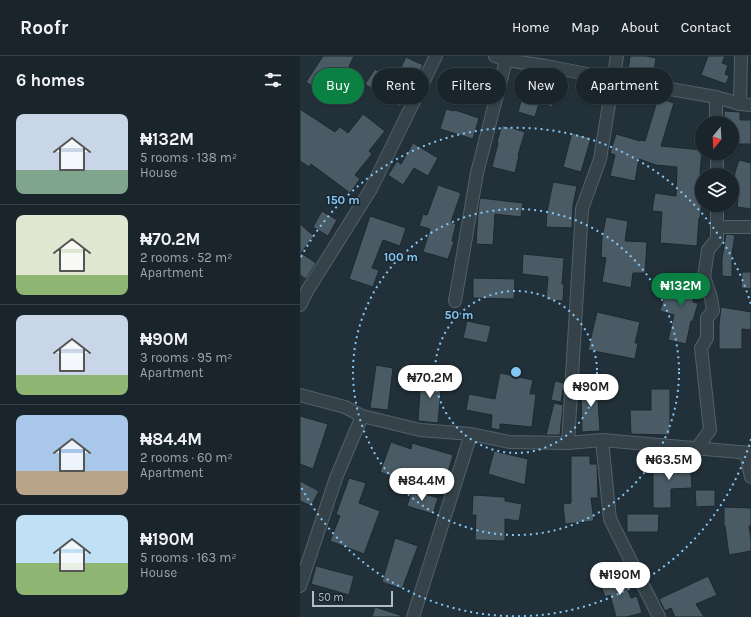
<!DOCTYPE html>
<meta charset="utf-8">
<style>
body{margin:0;font-family:Karla,sans-serif;background:#273037;color:#f1f3f6;height:100vh;display:flex;flex-direction:column;font-size:15px;white-space:nowrap}
*{box-sizing:border-box;margin:0}
p{font-size:13px;color:#9fa4a9}
.icon{flex:none;width:22px;height:22px;fill:none;stroke:currentColor;stroke-width:2;stroke-linecap:round;stroke-linejoin:round}
.map{position:relative;flex:1;overflow:hidden}
.details{display:flex;flex-direction:column;background:#1a242b;width:300px}
.details>*{flex:none}
.guide{position:absolute;left:12px;top:12px;width:379px;height:36px;display:flex;gap:8px}
.needle{width:26px;rotate:198deg}
.buttons{position:absolute;left:395px;top:60px;display:grid;gap:8px}
.buttons a{display:grid;place-items:center;width:44px;height:44px;border-radius:50%;background:#1a242b;box-shadow:0 1px 3px #0004,0 0 0 1px #384147;font-size:20px}
.scale{position:absolute;left:12px;bottom:10px;width:81px;box-sizing:border-box;padding-left:4px;border:2px solid #b0bdc6;border-top:0;font-size:11px;line-height:14px;white-space:nowrap;color:#b0bdc6;-webkit-text-stroke:3px #1b272e;paint-order:stroke}
.price{position:absolute;translate:-50% -34px;padding:0 9px;border-radius:14px;background:#fff;color:#222;font-size:13px;line-height:26px;filter:drop-shadow(0 1px 2px #0008)}
.price::after{content:'';position:absolute;left:50%;top:24px;width:12px;height:9px;margin-left:-6px;background:inherit;clip-path:polygon(0 0,100% 0,50% 100%)}
.price.selected{background:#0b8043;color:#fff}
ul{padding:0;list-style:none}
li{display:flex;align-items:center;gap:12px;height:100px;padding:0 16px}
li+li{border-top:1px solid #384147}
li span{display:grid;place-items:center;flex:none;width:112px;height:80px;border-radius:8px;color:#555}
li>.icon{margin-inline-start:auto}
span .icon{width:48px;height:48px;fill:#fffc;stroke-width:1}
li b{font-size:17px}
h2{display:flex;justify-content:space-between;align-items:center;height:48px;padding:0 16px;font-size:17px}
.chip{padding:0 14px;border-radius:18px;background:#1a242b;box-shadow:0 1px 3px #0004,0 0 0 1px #384147;font-size:14px;line-height:36px}
.chip.selected{background:#0b8043;color:#fff}
header{display:flex;align-items:center;gap:24px;box-sizing:border-box;height:56px;padding:0 20px;background:#1a242b;border-bottom:1px solid #384147}
header strong{font-size:19px}
nav{display:flex;gap:22px;margin-inline-start:auto;font-size:14px}
main{display:flex;flex:1;min-height:0}
.map>svg:first-child{display:block}
</style>
<header>
<strong>Roofr</strong>
<nav><a>Home</a><a>Map</a><a>About</a><a>Contact</a></nav>
</header>
<main>
<section class="details">
<h2>6 homes<svg class="icon" aria-label="filters" viewBox="0 0 24 24"><path d="M4 7h16M4 17h16"/><circle cx="9" cy="7" r="2"/><circle cx="15" cy="17" r="2"/></svg></h2>
<ul>
<li><span style="background:linear-gradient(#c9d6e8 70%,#7fa58c 0)"><svg class="icon" aria-label="home" viewBox="0 0 24 24"><path d="M3 11l9-7 9 7M6 9v11h12V9"/></svg></span><div><b>₦132M</b><p>5 rooms · 138 m²</p><p>House</p></div></li>
<li><span style="background:linear-gradient(#dfe7d0 75%,#8fb573 0)"><svg class="icon" aria-label="home" viewBox="0 0 24 24"><path d="M3 11l9-7 9 7M6 9v11h12V9"/></svg></span><div><b>₦70.2M</b><p>2 rooms · 52 m²</p><p>Apartment</p></div></li>
<li><span style="background:linear-gradient(#c9d6e8 75%,#8fb573 0)"><svg class="icon" aria-label="home" viewBox="0 0 24 24"><path d="M3 11l9-7 9 7M6 9v11h12V9"/></svg></span><div><b>₦90M</b><p>3 rooms · 95 m²</p><p>Apartment</p></div></li>
<li><span style="background:linear-gradient(#a9c7e8 70%,#b9a48a 0)"><svg class="icon" aria-label="home" viewBox="0 0 24 24"><path d="M3 11l9-7 9 7M6 9v11h12V9"/></svg></span><div><b>₦84.4M</b><p>2 rooms · 60 m²</p><p>Apartment</p></div></li>
<li><span style="background:linear-gradient(#bfe0f5 60%,#8fb573 0)"><svg class="icon" aria-label="home" viewBox="0 0 24 24"><path d="M3 11l9-7 9 7M6 9v11h12V9"/></svg></span><div><b>₦190M</b><p>5 rooms · 163 m²</p><p>House</p></div></li>
</ul>
</section>
<div class="map">
<svg width="451" height="561" viewBox="0 0 451 561">
<rect width="100%" height="100%" fill="#223039"/>
<!-- building -->
<path fill="#4a5b65" stroke="#1c2930" d="M 23,0 L 54,0 L 46,17 L 42,15 L 26,39 L 6,26 Z
M 330,0 L 346,0 L 356,2 L 353,20 L 328,15 Z
M 408,0 L 425,0 L 422,7 L 428,9 L 425,18 L 429,20 L 426,28 L 401,19 Z
M 106,1 L 123,9 L 110,36 L 100,51 L 65,28 L 75,13 L 94,26 Z
M 165,13 L 184,18 L 176,45 L 158,40 Z
M 229,17 L 246,22 L 243,32 L 256,36 L 252,51 L 239,47 L 235,61 L 218,56 Z
M 358,42 L 374,47 L 361,90 L 402,94 L 400,118 L 402,118 L 402,147 L 400,162 L 399,162 L 397,190 L 360,187 L 362,156 L 352,155 L 355,137 L 376,140 L 377,111 L 356,109 L 339,103 L 335,125 L 310,120 L 315,99 L 310,97 L 316,78 L 340,85 L 340,84 L 345,85 Z
M 0,53 L 35,76 L 40,71 L 48,77 L 63,58 L 85,75 L 69,95 L 72,98 L 55,119 L 60,123 L 50,137 L 11,108 L 9,111 L 0,105 Z
M 146,53 L 154,55 L 155,54 L 179,62 L 173,83 L 140,73 Z
M 424,55 L 440,56 L 440,64 L 451,64 L 451,88 L 432,88 L 432,67 L 424,67 Z
M 202,69 L 225,76 L 218,99 L 219,99 L 215,117 L 192,111 L 198,87 L 197,86 Z
M 272,77 L 291,82 L 281,116 L 263,111 Z
M 113,87 L 138,102 L 128,120 L 114,112 L 103,129 L 88,119 L 97,105 L 101,108 Z
M 439,104 L 451,107 L 451,153 L 437,151 L 438,143 L 432,142 L 435,116 Z
M 253,126 L 277,130 L 273,149 L 272,172 L 246,171 L 247,156 Z
M 138,129 L 161,137 L 151,166 L 156,168 L 152,185 L 154,186 L 148,203 L 123,196 L 130,173 L 119,170 L 123,158 L 127,159 Z
M 180,142 L 223,147 L 221,161 L 195,158 L 193,189 L 176,188 L 178,156 Z
M 22,155 L 37,164 L 28,180 L 13,171 Z
M 70,160 L 106,172 L 100,190 L 83,184 L 72,212 L 79,214 L 73,231 L 49,223 Z
M 306,161 L 328,165 L 325,185 L 347,186 L 345,217 L 333,217 L 331,232 L 302,226 L 306,202 L 301,201 L 302,182 Z
M 0,168 L 14,180 L 1,197 L 16,207 L 6,223 L 0,219 Z
M 426,178 L 435,179 L 432,198 L 432,221 L 422,220 L 422,203 Z
M 223,198 L 264,202 L 262,228 L 264,228 L 263,245 L 246,244 L 248,221 L 222,218 Z
M 442,216 L 451,216 L 451,233 L 441,232 Z
M 372,218 L 396,222 L 393,246 L 398,247 L 393,265 L 391,265 L 386,288 L 368,284 L 374,259 L 360,255 L 365,238 L 369,239 Z
M 173,222 L 215,223 L 214,243 L 173,242 Z
M 421,251 L 451,256 L 451,274 L 442,273 L 442,293 L 419,293 L 419,268 Z
M 297,256 L 340,266 L 335,287 L 338,287 L 335,303 L 288,294 Z
M 167,265 L 191,270 L 187,287 L 163,282 Z
M 76,309 L 93,312 L 88,354 L 70,352 Z
M 200,317 L 233,324 L 230,338 L 236,338 L 232,371 L 200,368 L 200,374 L 191,372 L 192,359 L 166,354 L 169,338 L 195,343 Z
M 121,319 L 142,321 L 138,367 L 118,365 Z
M 255,325 L 264,327 L 261,346 L 251,344 Z
M 281,330 L 302,331 L 302,345 L 298,345 L 300,375 L 282,376 Z
M 351,333 L 370,333 L 370,379 L 331,378 L 330,354 L 351,354 Z
M 254,347 L 263,349 L 260,379 L 246,379 Z
M 0,360 L 28,368 L 13,413 L 0,408 Z
M 91,386 L 111,393 L 112,387 L 153,399 L 146,423 L 123,416 L 118,431 L 101,426 L 102,424 L 80,416 Z
M 194,395 L 228,403 L 225,429 L 188,418 Z
M 271,400 L 290,400 L 290,408 L 297,408 L 298,442 L 291,442 L 294,465 L 265,468 L 263,448 L 271,447 Z
M 353,405 L 371,406 L 371,407 L 390,406 L 392,432 L 371,433 L 371,452 L 353,452 Z
M 49,422 L 66,427 L 59,447 L 80,455 L 64,498 L 30,485 L 40,460 L 36,458 Z
M 0,425 L 19,435 L 11,450 L 0,445 Z
M 112,434 L 138,442 L 133,458 L 107,450 Z
M 395,434 L 415,434 L 415,450 L 396,451 Z
M 173,439 L 205,441 L 205,445 L 222,448 L 219,465 L 205,463 L 205,485 L 175,484 L 176,459 L 172,459 Z
M 424,451 L 451,452 L 451,470 L 449,470 L 451,483 L 451,495 L 429,499 L 425,470 L 424,470 Z
M 327,458 L 359,458 L 358,476 L 327,476 Z
M 95,482 L 118,490 L 102,533 L 82,526 Z
M 16,510 L 54,520 L 49,539 L 11,528 Z
M 320,516 L 331,542 L 337,540 L 342,557 L 326,561 L 316,561 L 310,539 L 305,541 L 299,524 Z
M 408,520 L 417,539 L 396,548 L 404,561 L 375,561 L 371,552 L 365,555 L 359,543 Z
M 75,551 L 100,559 L 100,561 L 72,561 Z"/>
<g fill="none" stroke-linecap="round" stroke-linejoin="round">
<!-- minor casing -->
<g stroke="#536068" stroke-width="14">
<path id="minor" d="M 195,0 L 206,4 L 246,10 L 313,23 L 416,41 L 440,48 L 451,49
M 416,41 L 416,67
M 440,48 L 441,0
M 417,97 L 417,119
M 417,171 L 451,171
M 155,245 L 177,117 L 206,4
M 0,249 L 7,235 L 71,133 L 136,0
M 0,339 L 45,351 L 62,360 L 36,422 L 0,530
M 62,360 L 120,374 L 171,378 L 209,386 L 268,387 L 302,384 L 451,397
M 302,384 L 310,463 L 359,561
M 268,387 L 282,153 L 300,103 L 317,0
M 397,392 L 410,374 L 401,292 L 407,282 L 407,262 L 413,255 L 411,242 L 404,221 L 408,194 L 417,183 L 417,149
M 446,397 L 451,421
M 113,561 L 171,378"/>
</g>
<!-- minor -->
<use href="#minor" stroke="#35424a" stroke-width="12"/>
</g>
<!-- distance rings -->
<g fill="none" stroke="#84c7f7" stroke-width="2" stroke-dasharray="2 4">
<circle cx="216" cy="316" r="81"/>
<circle cx="216" cy="316" r="163"/>
<path d="M451 383A244 244 0 0 1 1 431M1 201A244 244 0 0 1 451 249"/>
</g>
<circle cx="216" cy="316" r="6" fill="#84c7f7" stroke="#1b272e" stroke-width="2"/>
<g font-size="12" text-anchor="middle" font-weight="bold" fill="#84c7f7" stroke="#1b272e" stroke-width="3" stroke-linejoin="round" paint-order="stroke">
<text x="43" y="148">150 m</text>
<text x="101" y="205">100 m</text>
<text x="159" y="263">50 m</text>
</g>
</svg>
<div class="buttons">
<a><svg class="needle" viewBox="-14 -14 28 28"><path d="M0-13l5 13h-10z" fill="#e53935"/><path d="M0 13l5-13h-10z" fill="#9fa4a9"/></svg></a>
<a><svg class="icon" aria-label="layers" viewBox="0 0 24 24"><path d="M12 4l9 5-9 5-9-5zM3 14l9 5 9-5"/></svg></a>
</div>
<div class="scale">50 m</div>
<b class="price selected" style="left:381px;top:251px">₦132M</b>
<b class="price" style="left:130px;top:343px">₦70.2M</b>
<b class="price" style="left:291px;top:352px">₦90M</b>
<b class="price" style="left:369px;top:425px">₦63.5M</b>
<b class="price" style="left:122px;top:446px">₦84.4M</b>
<b class="price" style="left:320px;top:540px">₦190M</b>
<div class="guide">
<a class="chip selected">Buy</a>
<a class="chip">Rent</a>
<a class="chip">Filters</a>
<a class="chip">New</a>
<a class="chip">Apartment</a>
</div>
</div>
</main>
